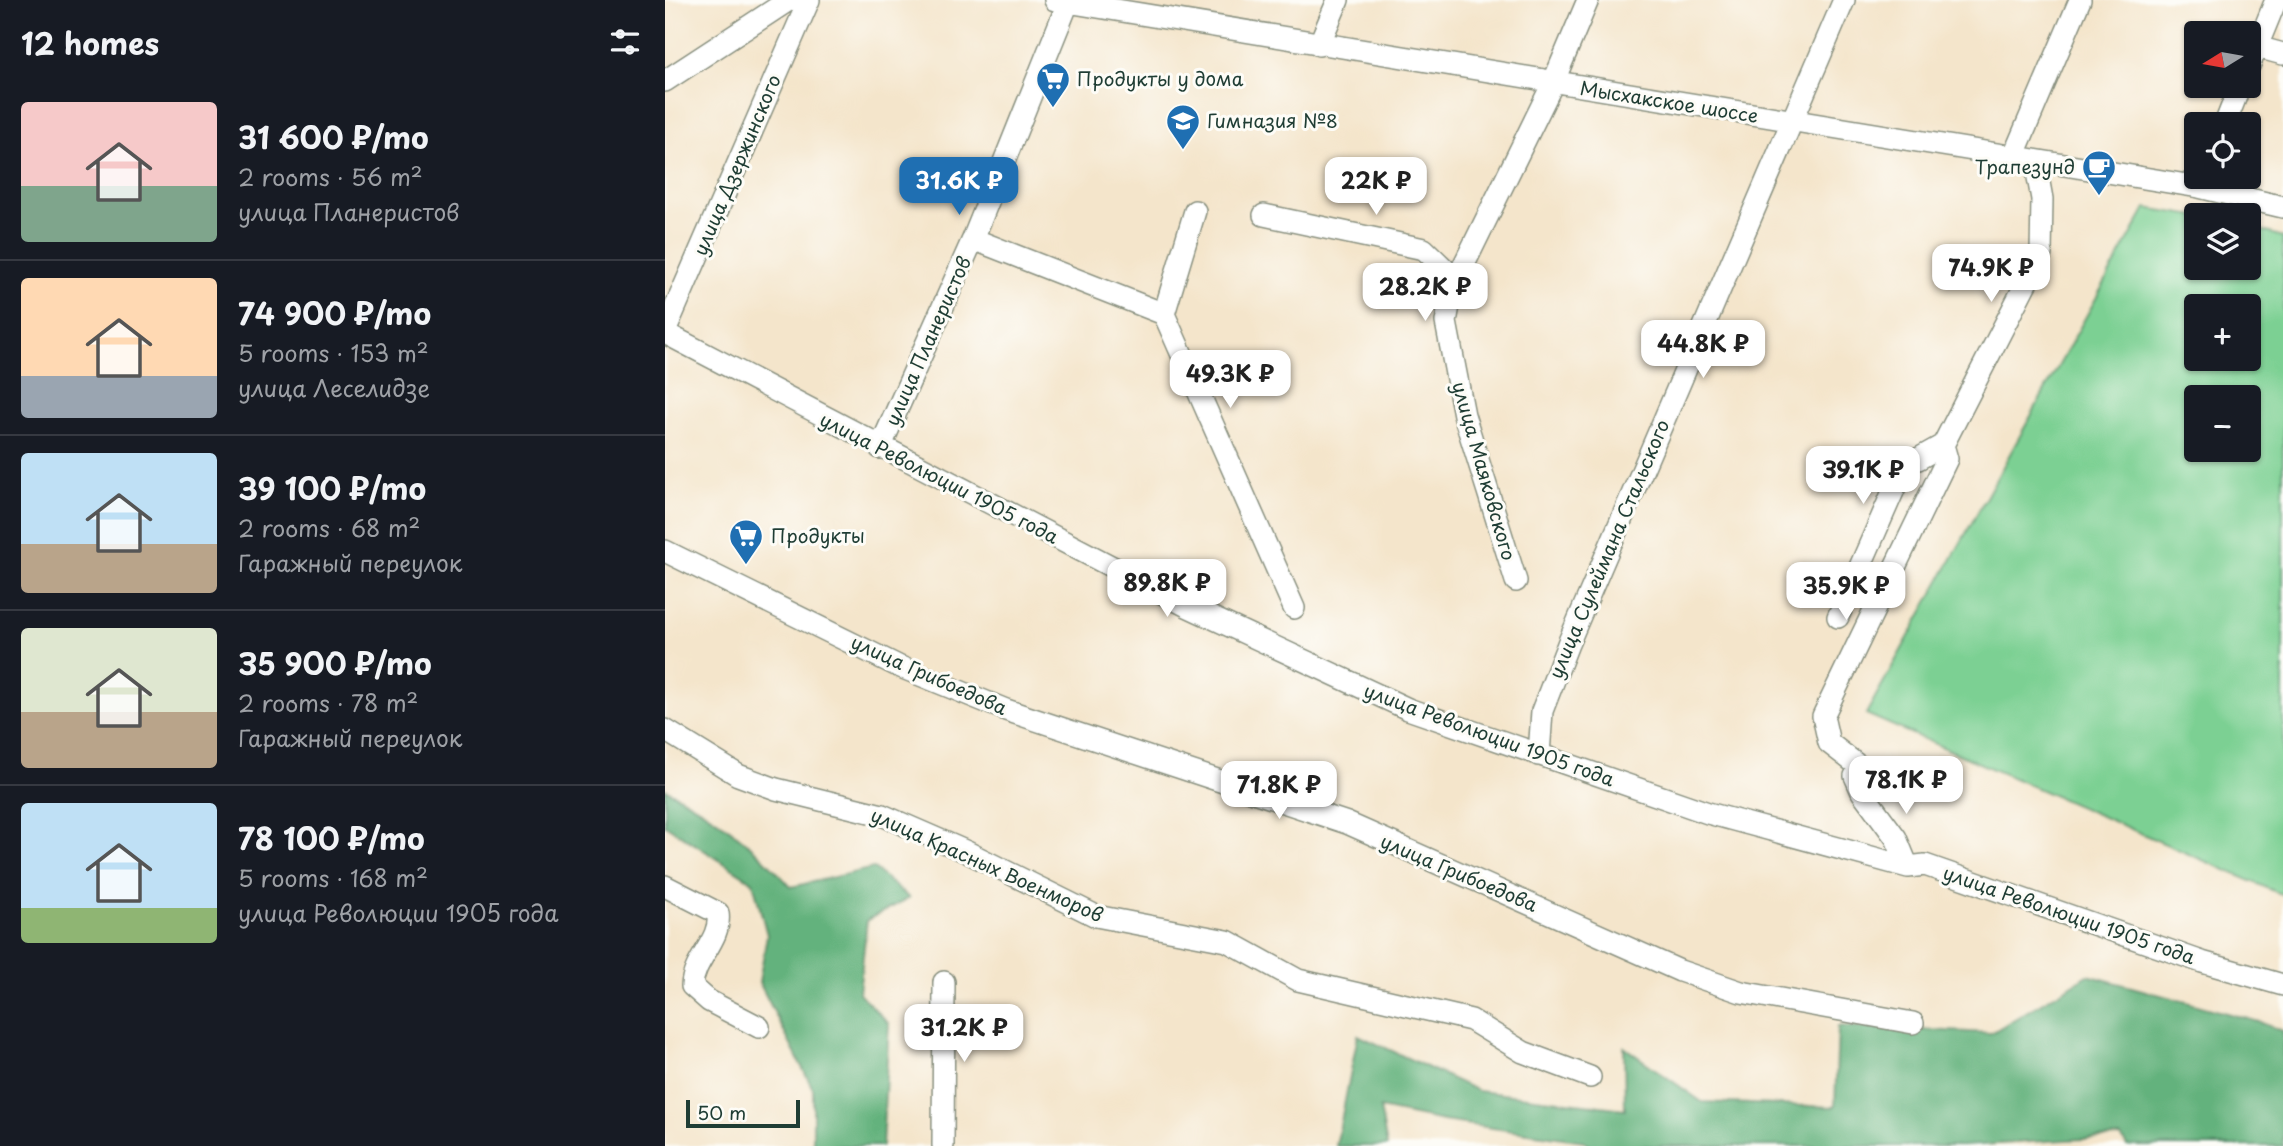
<!DOCTYPE html>
<meta charset="utf-8">
<style>
body{margin:0;font-family:"Playpen Sans",sans-serif;background:#242831;color:#f1f3f6;height:100vh;display:flex;flex-direction:column;font-size:26px;white-space:nowrap}
*{box-sizing:border-box;margin:0}
p{font-size:23px;color:#9ea1a6}
.icon{flex:none;width:38px;height:38px;fill:none;stroke:currentColor;stroke-width:2;stroke-linecap:round;stroke-linejoin:round}
.map{position:relative;flex:1;overflow:hidden}
.details{display:flex;flex-direction:column;background:#171b24;width:665px}
.details>*{flex:none}
.needle{width:46px;rotate:259deg}
.buttons{position:absolute;left:1519px;top:21px;display:grid;gap:14px}
.buttons a{display:grid;place-items:center;width:77px;height:77px;border-radius:7px;background:#171b24;box-shadow:0 2px 5px #0004;font-size:35px}
.scale{position:absolute;left:21px;bottom:18px;width:114px;box-sizing:border-box;padding-left:7px;border:4px solid #1f3d34;border-top:0;font-size:19px;line-height:24px;white-space:nowrap;color:#1f3d34;-webkit-text-stroke:5px #fdfcf7;paint-order:stroke}
.price{position:absolute;translate:-50% -60px;padding:0 16px;border-radius:14px;background:#fff;color:#222;font-size:23px;line-height:46px;filter:drop-shadow(0 2px 4px #0008)}
.price::after{content:'';position:absolute;left:50%;top:42px;width:21px;height:16px;margin-left:-10px;background:inherit;clip-path:polygon(0 0,100% 0,50% 100%)}
.price.current{background:#1f6fb2;color:#fff}
ul{padding:0;list-style:none}
li{display:flex;align-items:center;gap:21px;height:175px;padding:0 21px}
li+li{border-top:2px solid #363941}
li span{display:grid;place-items:center;flex:none;width:196px;height:140px;border-radius:7px;color:#555}
li>.icon{margin-inline-start:auto}
span .icon{width:84px;height:84px;fill:#fffc;stroke-width:1}
li b{font-size:30px}
h2{display:flex;justify-content:space-between;align-items:center;height:84px;padding:0 21px;font-size:30px}
main{display:flex;flex:1;min-height:0}
.map>svg:first-child{display:block}
</style>
<main>
<section class="details">
<h2>12 homes<svg class="icon" aria-label="filters" viewBox="0 0 24 24"><path d="M4 7h16M4 17h16"/><circle cx="9" cy="7" r="2"/><circle cx="15" cy="17" r="2"/></svg></h2>
<ul>
<li><span style="background:linear-gradient(#f6c9c9 60%,#7fa58c 0)"><svg class="icon" aria-label="home" viewBox="0 0 24 24"><path d="M3 11l9-7 9 7M6 9v11h12V9"/></svg></span><div><b>31 600 ₽/mo</b><p>2 rooms · 56 m²</p><p>улица Планеристов</p></div></li>
<li><span style="background:linear-gradient(#ffd9b3 70%,#9aa5b1 0)"><svg class="icon" aria-label="home" viewBox="0 0 24 24"><path d="M3 11l9-7 9 7M6 9v11h12V9"/></svg></span><div><b>74 900 ₽/mo</b><p>5 rooms · 153 m²</p><p>улица Леселидзе</p></div></li>
<li><span style="background:linear-gradient(#bfe0f5 65%,#b9a48a 0)"><svg class="icon" aria-label="home" viewBox="0 0 24 24"><path d="M3 11l9-7 9 7M6 9v11h12V9"/></svg></span><div><b>39 100 ₽/mo</b><p>2 rooms · 68 m²</p><p>Гаражный переулок</p></div></li>
<li><span style="background:linear-gradient(#dfe7d0 60%,#b9a48a 0)"><svg class="icon" aria-label="home" viewBox="0 0 24 24"><path d="M3 11l9-7 9 7M6 9v11h12V9"/></svg></span><div><b>35 900 ₽/mo</b><p>2 rooms · 78 m²</p><p>Гаражный переулок</p></div></li>
<li><span style="background:linear-gradient(#bfe0f5 75%,#8fb573 0)"><svg class="icon" aria-label="home" viewBox="0 0 24 24"><path d="M3 11l9-7 9 7M6 9v11h12V9"/></svg></span><div><b>78 100 ₽/mo</b><p>5 rooms · 168 m²</p><p>улица Революции 1905 года</p></div></li>
</ul>
</section>
<div class="map">
<svg width="1618" height="1146" viewBox="0 0 1618 1146">
<rect width="100%" height="100%" fill="#fdfcf7"/>
<filter id="ink" filterUnits="userSpaceOnUse"><feTurbulence type="fractalNoise" baseFrequency=".0143" numOctaves="2"/><feDisplacementMap in="SourceGraphic" scale="14" xChannelSelector="R" yChannelSelector="G"/><feConvolveMatrix kernelMatrix="1 2 1 2 8 2 1 2 1" color-interpolation-filters="sRGB"/></filter>
<filter id="wash" filterUnits="userSpaceOnUse"><feTurbulence type="fractalNoise" baseFrequency=".00686" numOctaves="4" result="noise"/><feDisplacementMap in="SourceGraphic" scale="28" xChannelSelector="R" yChannelSelector="G"/><feGaussianBlur stdDeviation="1.57" result="paint"/><feColorMatrix in="noise" values="0 0 0 0 0 0 0 0 0 0 0 0 0 0 0 0 0 1.4 0 .05"/><feComposite in="paint" operator="in"/></filter>
<g filter="url(#wash)">
<rect width="100%" height="100%" fill="#f4e5cb"/>
<!-- green -->
<path fill="#7bd093" stroke="#4d8664" stroke-width="2" fill-rule="evenodd" d="M 1481,208 L 1531,216 L 1531,268 L 1584,268 L 1584,226 L 1618,237 L 1618,895 L 1201,714 ZM 1531,306 L 1584,306 L 1584,359 L 1531,359 ZM 1531,397 L 1584,397 L 1584,450 L 1531,450 Z"/>
<!-- forest -->
<path fill="#64b27d" stroke="#427858" stroke-width="2" d="M 0,789 C 52,816 87,843 126,887 L 208,868 L 244,898 L 202,920 L 194,993 L 224,1024 L 217,1146 L 148,1146 L 148,1089 L 94,982 L 102,935 L 88,882 L 0,825 Z
M 1423,975 L 1594,1022 L 1618,1031 L 1618,1146 L 1462,1146 L 1456,1137 L 1297,1146 L 925,1146 L 919,1141 L 778,1121 L 715,1108 L 722,1146 L 671,1146 L 693,1035 L 813,1091 L 960,1109 L 959,1047 L 1037,1102 L 1170,1107 L 1173,1026 L 1326,1033 Z"/>
</g>
<g filter="url(#ink)">
<g fill="none" stroke-linecap="round" stroke-linejoin="round">
<!-- minor casing -->
<g stroke="#8a9180" stroke-width="24">
<path id="minor" d="M 390,0 L 1534,187 L 1618,207
M 654,45 L 673,0
M 1592,47 L 1618,54
M 1584,66 L 1611,0
M 0,81 L 124,0
M 1560,124 L 1575,86
M 1348,157 L 1415,0
M 530,211 L 499,314 L 629,608
M 599,215 L 759,249 L 791,280
M 308,239 L 499,314
M 0,331 L 144,0
M 0,333 L 522,606 L 743,709 L 1043,813 L 1243,867 L 1260,865 L 1537,962 L 1618,985
M 1278,445 L 1376,254 L 1377,199 L 1370,161
M 215,448 L 308,239 L 404,0
M 0,551 L 233,666 L 341,710 L 682,823 L 1015,971 L 1076,992 L 1248,1023
M 851,581 L 799,415 L 781,322 L 787,289 L 888,83 L 923,0
M 1173,617 L 1241,462 L 1253,459 L 1278,445
M 0,730 L 73,775 L 111,789 L 217,815 L 302,852 L 431,916 L 562,941 L 633,980 L 806,1020 L 858,1052 L 925,1077
M 874,755 L 877,711 L 903,644 L 1179,0
M 1243,867 L 1231,838 L 1197,792 L 1190,776 L 1195,767 L 1164,743 L 1158,716 L 1282,459 L 1278,445
M 0,886 L 53,913 C 57,940 28,959 27,986 L 44,1001 L 94,1027
M 278,1146 L 279,982"/>
</g>
<!-- minor -->
<use href="#minor" stroke="#fff" stroke-width="21"/>
</g>
</g>
<!-- icons -->
<defs>
<g id="supermarket-pin" transform="scale(1.75)"><path d="M0 17L-7.5 6A9.5 9.5 0 1 1 7.5 6Z" fill="#1f6fb2" stroke="#fdfcf7"/><path d="M-6-5.5h2.5l.6 2H6L4.5 2H-2.5L-4.4-4H-6ZM-1.5 3.2a1.3 1.3 0 1 0 .1 0ZM3 3.2a1.3 1.3 0 1 0 .1 0Z" fill="#fff"/></g>
<g id="school-pin" transform="scale(1.75)"><path d="M0 17L-7.5 6A9.5 9.5 0 1 1 7.5 6Z" fill="#1f6fb2" stroke="#fdfcf7"/><path d="M0-5L7-2L0 1L-7-2ZM-4 1L0 2.5L4 1V4Q0 6-4 4Z" fill="#fff"/></g>
<g id="cafe-pin" transform="scale(1.75)"><path d="M0 17L-7.5 6A9.5 9.5 0 1 1 7.5 6Z" fill="#1f6fb2" stroke="#fdfcf7"/><path d="M-5.5-4.5H6V0H3Q3 3.5 0 3.5H-2.5Q-5.5 3.5-5.5 0ZM3-3.2v2h1.7v-2ZM-6 4.5H4V6H-6Z" fill="#fff"/></g>
</defs>
<g fill-rule="evenodd">
<use href="#supermarket-pin" x="388" y="79"/>
<use href="#school-pin" x="518" y="121"/>
<use href="#cafe-pin" x="1434" y="167"/>
<use href="#supermarket-pin" x="81" y="536"/>
</g>
<g text-anchor="middle" stroke-width="6" stroke-linejoin="round" paint-order="stroke">
<!-- poi labels -->
<g font-size="19" fill="#1f3d34" stroke="#fdfcf7" text-anchor="start">
<text x="412" y="86">Продукты у дома</text>
<text x="542" y="128">Гимназия №8</text>
<text x="1410" y="174" text-anchor="end">Трапезунд</text>
<text x="106" y="543">Продукты</text>
</g>
<!-- street labels -->
<g font-size="19" fill="#1f3d34" stroke="#fdfcf7">
<text transform="translate(1004 102) rotate(9)" y="7">Мысхакское шоссе</text>
<text transform="translate(72 165) rotate(-67)" y="7">улица Дзержинского</text>
<text transform="translate(263 341) rotate(-66)" y="7">улица Планеристов</text>
<text transform="translate(819 471) rotate(74)" y="7">улица Маяковского</text>
<text transform="translate(274 478) rotate(27)" y="7">улица Революции 1905 года</text>
<text transform="translate(944 549) rotate(-67)" y="7">улица Сулеймана Стальского</text>
<text transform="translate(264 675) rotate(24)" y="7">улица Грибоедова</text>
<text transform="translate(824 735) rotate(20)" y="7">улица Революции 1905 года</text>
<text transform="translate(322 865) rotate(24)" y="7">улица Красных Военморов</text>
<text transform="translate(794 873) rotate(23)" y="7">улица Грибоедова</text>
<text transform="translate(1404 915) rotate(19)" y="7">улица Революции 1905 года</text>
</g>
</g>
</svg>
<div class="buttons">
<a><svg class="needle" viewBox="-14 -14 28 28"><path d="M0-13l5 13h-10z" fill="#e53935"/><path d="M0 13l5-13h-10z" fill="#9ea1a6"/></svg></a>
<a><svg class="icon" aria-label="locate" viewBox="0 0 24 24"><circle cx="12" cy="12" r="6"/><path d="M12 2v4M12 18v4M2 12h4M18 12h4"/></svg></a>
<a><svg class="icon" aria-label="layers" viewBox="0 0 24 24"><path d="M12 4l9 5-9 5-9-5zM3 14l9 5 9-5"/></svg></a>
<a>+</a>
<a>−</a>
</div>
<div class="scale">50 m</div>
<b class="price current" style="left:294px;top:217px">31.6K ₽</b>
<b class="price" style="left:711px;top:217px">22K ₽</b>
<b class="price" style="left:1326px;top:304px">74.9K ₽</b>
<b class="price" style="left:760px;top:323px">28.2K ₽</b>
<b class="price" style="left:1038px;top:380px">44.8K ₽</b>
<b class="price" style="left:565px;top:410px">49.3K ₽</b>
<b class="price" style="left:1198px;top:506px">39.1K ₽</b>
<b class="price" style="left:502px;top:619px">89.8K ₽</b>
<b class="price" style="left:1181px;top:622px">35.9K ₽</b>
<b class="price" style="left:1241px;top:816px">78.1K ₽</b>
<b class="price" style="left:614px;top:821px">71.8K ₽</b>
<b class="price" style="left:299px;top:1064px">31.2K ₽</b>
</div>
</main>
